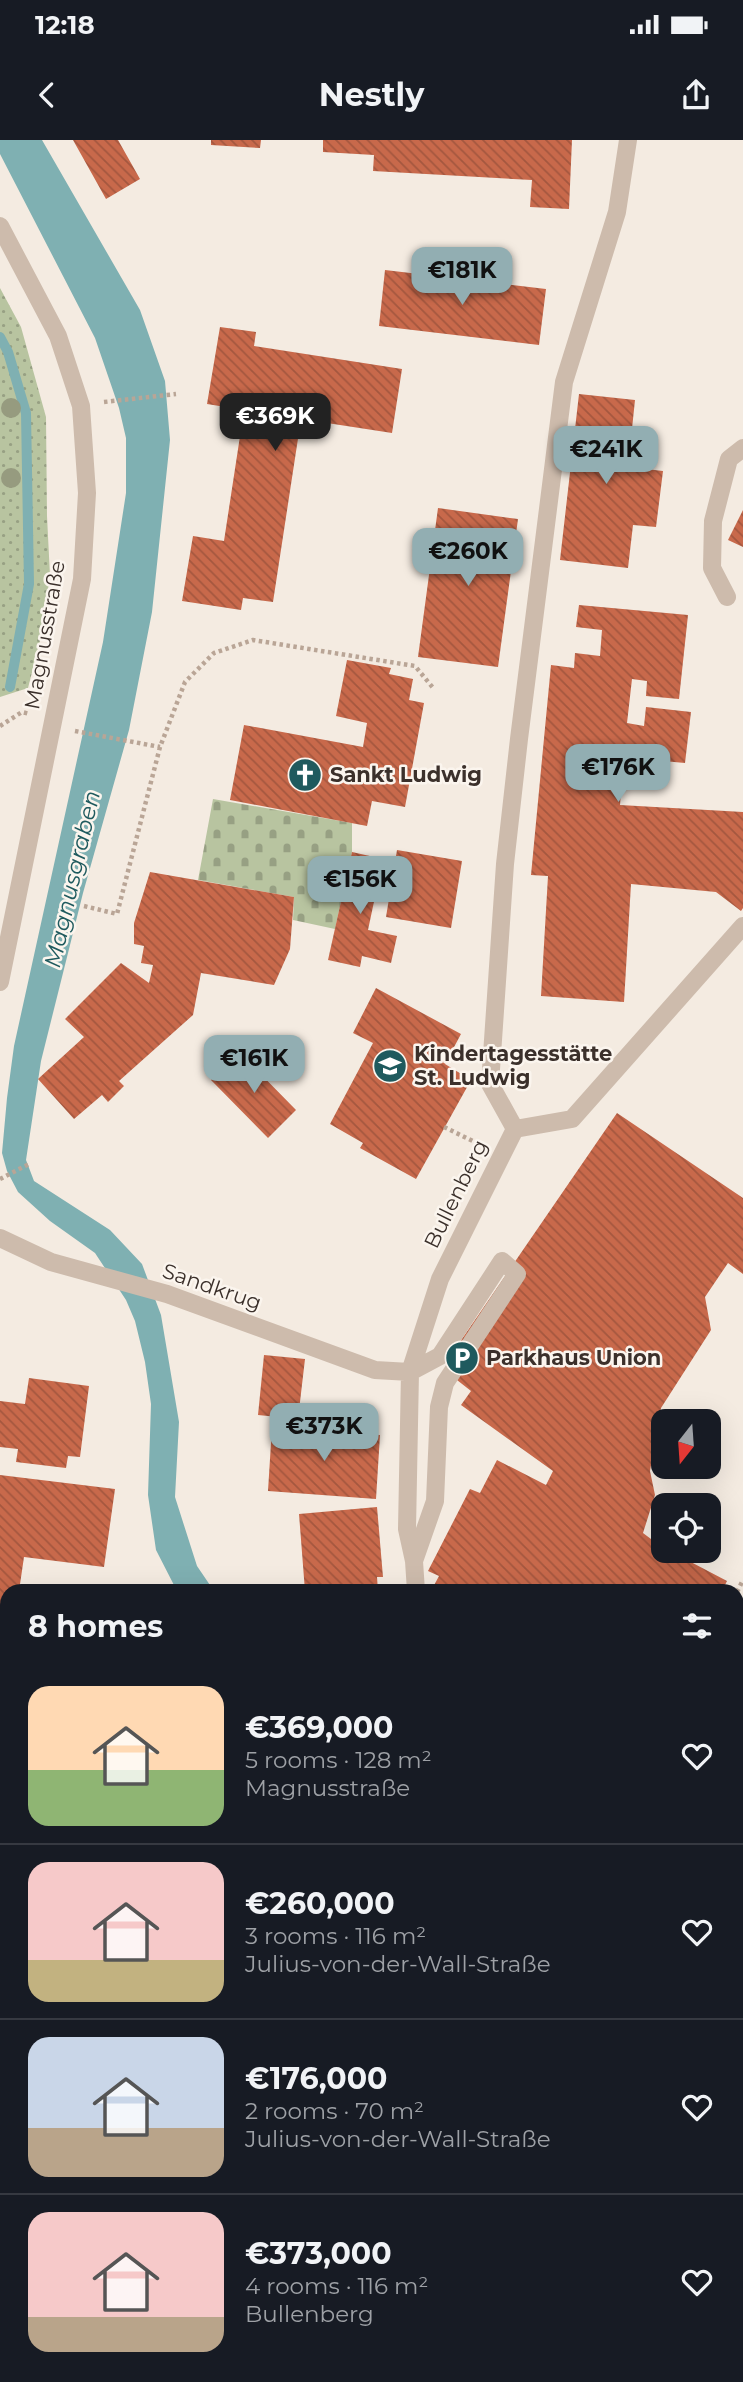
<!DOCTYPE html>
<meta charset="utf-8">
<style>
body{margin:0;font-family:Montserrat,sans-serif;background:#20242c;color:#f1f3f6;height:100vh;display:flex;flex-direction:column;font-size:26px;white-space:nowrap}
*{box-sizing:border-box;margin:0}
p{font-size:23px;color:#9ea1a6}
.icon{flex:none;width:38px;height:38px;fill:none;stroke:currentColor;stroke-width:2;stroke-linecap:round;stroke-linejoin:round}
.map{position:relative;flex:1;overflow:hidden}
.panel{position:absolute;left:0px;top:1444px;width:744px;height:800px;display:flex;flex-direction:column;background:#171b24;border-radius:21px 21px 0 0;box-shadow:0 7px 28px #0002}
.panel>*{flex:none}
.needle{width:46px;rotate:197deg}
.controls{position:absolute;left:651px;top:1269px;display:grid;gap:14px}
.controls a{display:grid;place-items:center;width:70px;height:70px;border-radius:14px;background:#171b24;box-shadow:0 7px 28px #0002;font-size:35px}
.price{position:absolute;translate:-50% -60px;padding:0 16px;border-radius:14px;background:#92aeb2;color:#111;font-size:23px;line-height:46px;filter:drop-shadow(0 2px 4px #0008)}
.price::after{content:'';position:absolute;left:50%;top:42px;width:21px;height:16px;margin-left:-10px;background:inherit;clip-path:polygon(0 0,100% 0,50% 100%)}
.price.active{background:#222;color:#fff}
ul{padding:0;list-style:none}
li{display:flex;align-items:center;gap:21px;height:175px;padding:0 28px}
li+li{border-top:2px solid #363941}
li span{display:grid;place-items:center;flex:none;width:196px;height:140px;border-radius:21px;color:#555}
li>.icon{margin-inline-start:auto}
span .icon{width:84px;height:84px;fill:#fffc;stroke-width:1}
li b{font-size:30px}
h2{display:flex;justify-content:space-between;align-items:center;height:84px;padding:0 28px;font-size:30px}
.status{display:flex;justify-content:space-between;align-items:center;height:49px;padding:0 35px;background:#171b24;direction:ltr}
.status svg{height:19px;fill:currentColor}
header{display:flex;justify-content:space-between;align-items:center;height:91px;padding:0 28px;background:#171b24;font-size:32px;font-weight:700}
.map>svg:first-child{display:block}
</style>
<div class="status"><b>12:18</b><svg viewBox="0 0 49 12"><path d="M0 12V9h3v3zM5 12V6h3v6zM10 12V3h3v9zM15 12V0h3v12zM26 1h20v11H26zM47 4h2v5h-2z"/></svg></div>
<header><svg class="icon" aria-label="back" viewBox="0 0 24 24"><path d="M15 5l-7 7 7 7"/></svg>Nestly<svg class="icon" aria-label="share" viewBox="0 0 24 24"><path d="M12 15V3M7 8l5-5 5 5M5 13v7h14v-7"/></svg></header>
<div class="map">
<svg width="743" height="2242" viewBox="0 0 743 2242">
<defs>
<pattern id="grass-dots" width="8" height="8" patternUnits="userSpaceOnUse" patternTransform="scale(1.75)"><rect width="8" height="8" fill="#b8c4a0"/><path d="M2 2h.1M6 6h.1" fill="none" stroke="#97a083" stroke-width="1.8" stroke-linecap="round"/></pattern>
<pattern id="cemetery-stones" width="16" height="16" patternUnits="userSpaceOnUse" patternTransform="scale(1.75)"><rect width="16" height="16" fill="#b8c4a0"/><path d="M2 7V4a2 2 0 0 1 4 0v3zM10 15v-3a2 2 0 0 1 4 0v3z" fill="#97a083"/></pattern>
<pattern id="building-back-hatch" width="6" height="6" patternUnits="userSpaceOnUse" patternTransform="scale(1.75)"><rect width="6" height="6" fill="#c8694b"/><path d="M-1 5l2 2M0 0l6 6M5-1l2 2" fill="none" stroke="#a4573f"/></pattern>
</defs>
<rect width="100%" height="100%" fill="#f4ebe1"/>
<!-- grass -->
<path fill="url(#grass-dots)" d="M 0,148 L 21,187 L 46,277 L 47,376 L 50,436 L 42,493 L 28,548 L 0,557 Z
M 7,1870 L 7,2236 L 614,2236 L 617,2242 L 0,2242 L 0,1871 Z"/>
<!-- cemetery -->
<path fill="url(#cemetery-stones)" d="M 213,659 L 352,683 L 352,712 L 335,789 L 293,780 L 294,757 L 198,740 Z"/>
<!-- water -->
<path fill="#7fb0b2" d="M 0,0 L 42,0 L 140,170 L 165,241 L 170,300 L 152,472 L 129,590 L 83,753 L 41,921 L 26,1020 L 34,1041 L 110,1090 L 142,1124 L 161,1175 L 179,1282 L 175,1357 L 197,1426 L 214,1451 L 177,1451 L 156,1410 L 148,1355 L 151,1264 L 145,1222 L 135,1181 L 126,1160 L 95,1113 L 50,1081 L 18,1052 L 7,1031 L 2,1013 L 7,958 L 14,906 L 103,502 L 126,353 L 126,298 L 119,268 L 95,198 L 0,14 Z
M 0,1992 L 7,2006 L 7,2204 L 0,2204 Z
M 329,2236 L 334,2242 L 213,2242 L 204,2237 Z"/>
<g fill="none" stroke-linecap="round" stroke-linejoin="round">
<!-- stream -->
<path stroke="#7fb0b2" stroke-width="10" d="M 0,197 L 8,212 L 26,273 L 29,444 L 10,547"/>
</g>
<!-- building -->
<path fill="url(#building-back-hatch)" d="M 73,0 L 118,0 L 140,39 L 106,59 Z
M 211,0 L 261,0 L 260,8 L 211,5 Z
M 323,0 L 572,0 L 569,69 L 530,67 L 532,40 L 373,31 L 374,15 L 323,12 Z
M 385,130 L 546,149 L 539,205 L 379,186 Z
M 220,187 L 256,192 L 254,206 L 402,229 L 392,293 L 301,279 L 273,462 L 243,458 L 241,470 L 182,461 L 193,396 L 224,401 L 244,270 L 207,264 Z
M 579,254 L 635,260 L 628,327 L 663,331 L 656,387 L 633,385 L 628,428 L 560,420 Z
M 438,368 L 518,379 L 498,527 L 418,517 Z
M 743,370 L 743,407 L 728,400 Z
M 579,465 L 688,475 L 679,559 L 646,556 L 647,541 L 632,539 L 627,583 L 644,586 L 646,567 L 691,572 L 685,623 L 641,619 L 642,607 L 637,607 L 635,630 L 623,629 L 620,665 L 743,672 L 743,768 L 741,771 L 716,752 L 631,744 L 624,862 L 541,856 L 548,736 L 531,735 L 551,525 L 574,528 L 575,513 L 600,516 L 602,490 L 576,487 Z
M 347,520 L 391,528 L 389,534 L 413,539 L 409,560 L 424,563 L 405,667 L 372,661 L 367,686 L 230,660 L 244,585 L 363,607 L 367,583 L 336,576 Z
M 397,710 L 462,721 L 451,788 L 386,777 Z
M 352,712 L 383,719 L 368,790 L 397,796 L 391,823 L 362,816 L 360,827 L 328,820 Z
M 150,732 L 294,757 L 290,809 L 274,845 L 201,833 L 193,875 L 119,941 L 124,946 L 108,962 L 102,955 L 74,979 L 38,939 L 84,897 L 65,879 L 121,823 L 149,843 L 153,825 L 141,823 L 144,806 L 134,804 L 134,783 Z
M 376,848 L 461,894 L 445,924 L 471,940 L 416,1039 L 360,1008 L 363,1003 L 330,984 L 373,903 L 353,893 Z
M 239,912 L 296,970 L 268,998 L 211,940 Z
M 617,973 L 743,1058 L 743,1134 L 728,1123 L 705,1157 L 711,1190 L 661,1268 L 650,1331 L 655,1355 L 643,1393 L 663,1408 L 663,1410 L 668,1410 L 727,1441 L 722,1451 L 431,1451 L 439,1436 L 428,1431 L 470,1349 L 480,1353 L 497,1320 L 546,1345 L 553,1331 L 461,1265 L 471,1251 L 457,1240 L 468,1223 L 453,1212 Z
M 264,1215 L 305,1219 L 298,1279 L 258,1275 Z
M 29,1238 L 89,1246 L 80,1317 L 68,1316 L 66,1328 L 16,1322 L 18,1309 L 0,1307 L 0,1261 L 25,1264 Z
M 272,1287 L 380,1295 L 376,1359 L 268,1351 Z
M 0,1335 L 115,1349 L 104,1427 L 24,1417 L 19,1451 L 7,1451 L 7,1565 L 0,1564 Z
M 377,1367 L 383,1437 L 377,1437 L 378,1451 L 305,1451 L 299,1374 Z
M 683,1410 L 709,1410 L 703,1421 Z
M 0,1616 L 7,1618 L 7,1709 L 0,1713 Z
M 743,1660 L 743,1758 L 737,1754 L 737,1670 Z
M 7,1744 L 7,1782 L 0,1773 L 0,1749 Z
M 737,1999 L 743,2002 L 743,2064 L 737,2062 Z"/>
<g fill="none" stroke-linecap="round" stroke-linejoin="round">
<!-- path -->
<path stroke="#b9a596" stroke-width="4.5" stroke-dasharray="3.5 3.5" stroke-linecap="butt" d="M 104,262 L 176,254
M 0,586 L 22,572 L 30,574
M 75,591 L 160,607
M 84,766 L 117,774 L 160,607 L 185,542 L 214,513 L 253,500 L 415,526 L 434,549
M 444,987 L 481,1005
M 0,1039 L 31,1023
M 737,1452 L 743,1440
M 737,1626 L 743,1613
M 737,1809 L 743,1812
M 0,1950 L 7,1945
M 0,2229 L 7,2228
M 128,2236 L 153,2242
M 387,2236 L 395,2242
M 465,2236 L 471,2242
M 435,2242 L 437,2236"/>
<!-- minor -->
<path stroke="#cdbbac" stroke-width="18" d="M 0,86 L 58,196 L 81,266 L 87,353 L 82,439 L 0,842
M 727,457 L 712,428 L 713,381 L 729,319 L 743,308
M 515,989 L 490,944 L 505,724 L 519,599 L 564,242 L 617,72 L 628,0
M 515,989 L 572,979 L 743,786
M 0,1098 L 51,1122 L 167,1154 L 375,1230 L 410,1232 L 440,1216 L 502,1121 L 517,1134 L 445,1243 L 439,1267 L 435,1361 L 414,1421
M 416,1451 L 414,1421 L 407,1389 L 410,1232 L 440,1139 L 515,989
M 0,1586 L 7,1587"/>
<!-- major -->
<path stroke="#7d675c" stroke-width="18" d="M 737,1534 L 743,1521
M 737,1846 L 743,1849
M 737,1947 L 743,1950"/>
</g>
<!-- trees -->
<g fill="#969b7f">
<circle cx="11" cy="268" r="10"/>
<circle cx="11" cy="338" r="10"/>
</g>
<!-- icons -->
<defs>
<g id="church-disc" transform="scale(1.75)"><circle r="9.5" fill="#1f5a5e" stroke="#fbf5ee"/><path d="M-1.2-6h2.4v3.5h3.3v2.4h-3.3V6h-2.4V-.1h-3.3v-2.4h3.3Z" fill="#fff"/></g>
<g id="school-disc" transform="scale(1.75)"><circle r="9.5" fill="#1f5a5e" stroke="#fbf5ee"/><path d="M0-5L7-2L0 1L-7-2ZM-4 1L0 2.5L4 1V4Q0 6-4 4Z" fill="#fff"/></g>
<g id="parking-disc" transform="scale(1.75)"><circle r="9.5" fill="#1f5a5e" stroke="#fbf5ee"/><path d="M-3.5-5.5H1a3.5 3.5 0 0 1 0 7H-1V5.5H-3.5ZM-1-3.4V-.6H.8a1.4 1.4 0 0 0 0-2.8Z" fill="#fff"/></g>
</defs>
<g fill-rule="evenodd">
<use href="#church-disc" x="305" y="635"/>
<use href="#school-disc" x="390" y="926"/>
<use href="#parking-disc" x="462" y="1218"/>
</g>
<g text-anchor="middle" stroke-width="5" stroke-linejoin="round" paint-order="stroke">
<!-- street labels -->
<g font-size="21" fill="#3b302b" stroke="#fbf5ee">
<text transform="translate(45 495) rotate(-80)" y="7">Magnusstraße</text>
<text transform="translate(456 1054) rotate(-64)" y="7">Bullenberg</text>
<text transform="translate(212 1147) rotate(19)" y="7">Sandkrug</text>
</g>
<!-- poi labels -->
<g font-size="21" font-weight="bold" fill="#3b302b" stroke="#fbf5ee" text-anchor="start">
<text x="330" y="642">Sankt Ludwig</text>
<text x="414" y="921">Kindertagesstätte<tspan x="414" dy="24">St. Ludwig</tspan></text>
<text x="486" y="1225">Parkhaus Union</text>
</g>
<!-- water labels -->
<g font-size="23" font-style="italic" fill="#1f5a5e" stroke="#fbf5ee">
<text transform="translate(72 739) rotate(-77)" y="8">Magnusgraben</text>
</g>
</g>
</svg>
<div class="controls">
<a><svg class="needle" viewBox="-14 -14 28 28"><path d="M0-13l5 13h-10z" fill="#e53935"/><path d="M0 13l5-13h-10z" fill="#9ea1a6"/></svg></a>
<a><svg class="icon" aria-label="locate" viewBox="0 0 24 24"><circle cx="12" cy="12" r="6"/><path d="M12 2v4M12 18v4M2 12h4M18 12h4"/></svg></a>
</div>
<b class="price" style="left:462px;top:167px">€181K</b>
<b class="price active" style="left:275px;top:313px">€369K</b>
<b class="price" style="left:606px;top:346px">€241K</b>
<b class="price" style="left:468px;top:448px">€260K</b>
<b class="price" style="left:618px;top:664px">€176K</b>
<b class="price" style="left:360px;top:776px">€156K</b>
<b class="price" style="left:254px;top:955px">€161K</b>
<b class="price" style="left:324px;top:1323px">€373K</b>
<section class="panel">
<h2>8 homes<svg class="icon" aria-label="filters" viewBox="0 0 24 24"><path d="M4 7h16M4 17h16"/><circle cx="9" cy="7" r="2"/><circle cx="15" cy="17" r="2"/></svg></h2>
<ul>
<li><span style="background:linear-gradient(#ffd9b3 60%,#8fb573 0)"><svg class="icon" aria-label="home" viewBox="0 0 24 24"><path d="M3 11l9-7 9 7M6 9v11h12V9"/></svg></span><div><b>€369,000</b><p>5 rooms · 128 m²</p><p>Magnusstraße</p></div><svg class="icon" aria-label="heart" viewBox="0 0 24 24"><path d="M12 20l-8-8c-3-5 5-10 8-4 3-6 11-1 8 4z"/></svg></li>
<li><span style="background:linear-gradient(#f6c9c9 70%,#c2b280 0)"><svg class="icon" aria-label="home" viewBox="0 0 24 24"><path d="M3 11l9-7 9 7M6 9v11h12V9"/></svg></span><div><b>€260,000</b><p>3 rooms · 116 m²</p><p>Julius-von-der-Wall-Straße</p></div><svg class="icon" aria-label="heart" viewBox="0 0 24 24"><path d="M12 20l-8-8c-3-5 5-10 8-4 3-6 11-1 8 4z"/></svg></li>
<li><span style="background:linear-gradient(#c9d6e8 65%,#b9a48a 0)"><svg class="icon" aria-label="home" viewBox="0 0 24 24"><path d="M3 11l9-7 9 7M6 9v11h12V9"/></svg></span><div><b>€176,000</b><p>2 rooms · 70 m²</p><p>Julius-von-der-Wall-Straße</p></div><svg class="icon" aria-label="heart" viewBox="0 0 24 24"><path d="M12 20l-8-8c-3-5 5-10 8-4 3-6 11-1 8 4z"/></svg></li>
<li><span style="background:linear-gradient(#f6c9c9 75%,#b9a48a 0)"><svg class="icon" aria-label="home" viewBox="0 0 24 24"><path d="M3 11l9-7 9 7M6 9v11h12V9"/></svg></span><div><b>€373,000</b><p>4 rooms · 116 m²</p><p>Bullenberg</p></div><svg class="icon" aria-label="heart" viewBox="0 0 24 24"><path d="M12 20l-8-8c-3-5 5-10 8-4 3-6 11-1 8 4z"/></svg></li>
</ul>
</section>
</div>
